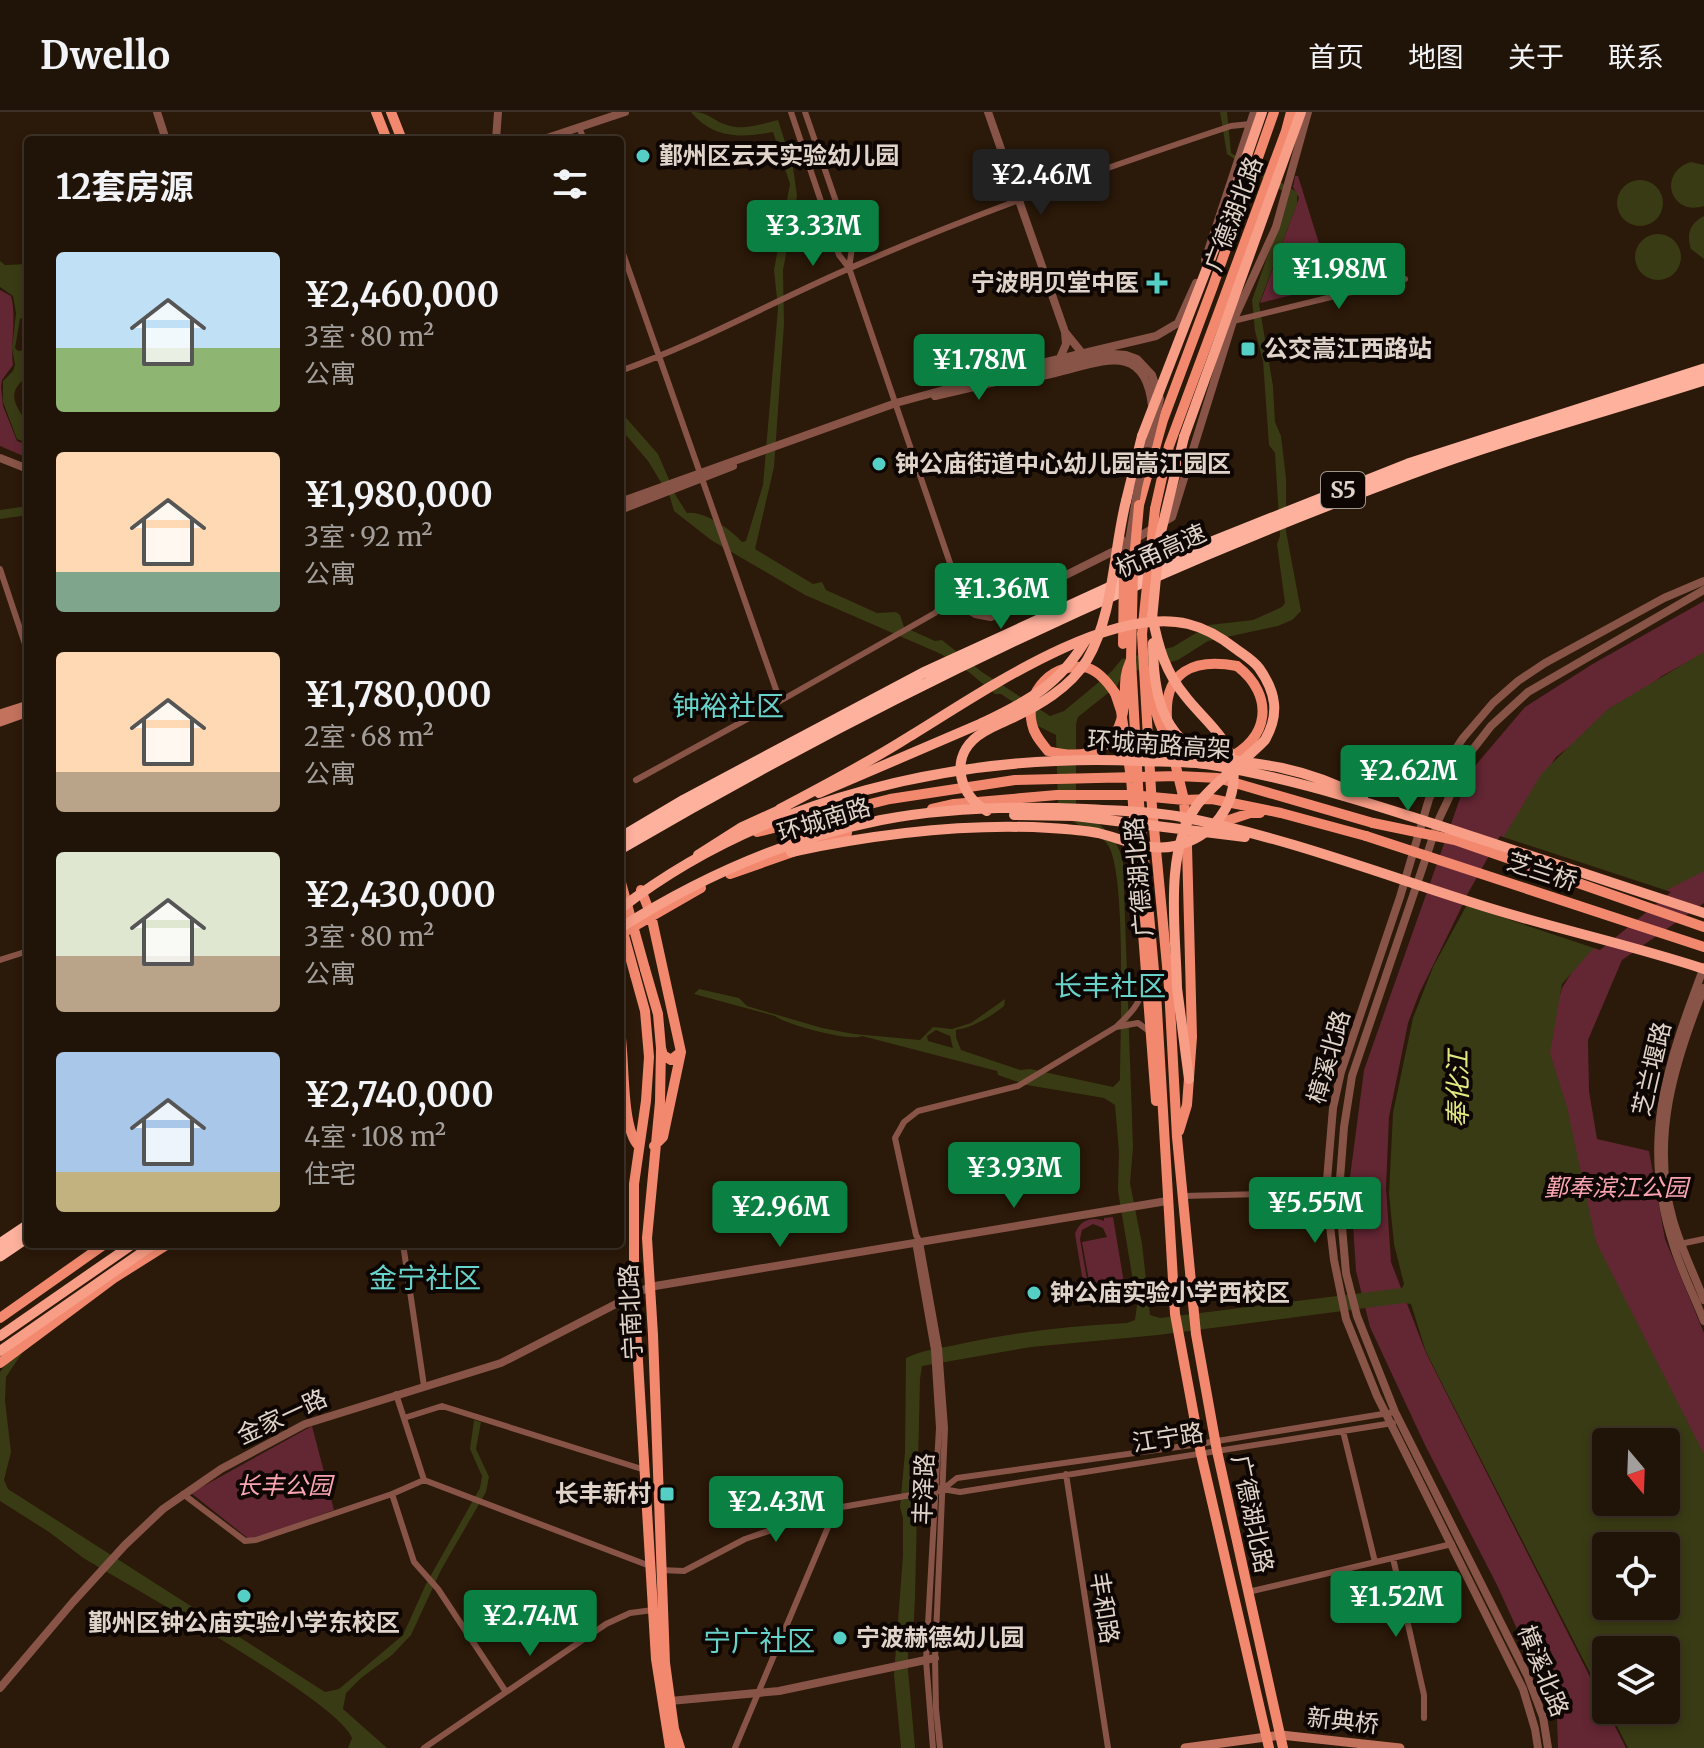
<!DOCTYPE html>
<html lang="zh">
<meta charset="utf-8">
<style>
body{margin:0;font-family:Merriweather,"Noto Sans SC",serif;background:#281c11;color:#f1f3f6;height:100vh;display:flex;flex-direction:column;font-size:30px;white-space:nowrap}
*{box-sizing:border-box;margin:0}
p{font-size:26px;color:#a29e9b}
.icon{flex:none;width:44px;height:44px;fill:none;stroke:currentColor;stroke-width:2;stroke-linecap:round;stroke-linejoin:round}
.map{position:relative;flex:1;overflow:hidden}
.drawer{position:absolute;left:24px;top:24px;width:600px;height:1112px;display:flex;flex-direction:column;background:#201307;border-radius:8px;box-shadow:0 4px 12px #0003,0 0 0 2px #3d3228}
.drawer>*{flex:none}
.needle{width:52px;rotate:161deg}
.fabs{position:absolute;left:1592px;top:1316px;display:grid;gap:16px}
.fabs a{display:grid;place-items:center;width:88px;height:88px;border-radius:8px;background:#201307;box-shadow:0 4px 12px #0003,0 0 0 2px #3d3228;font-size:40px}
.price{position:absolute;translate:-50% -68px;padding:0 18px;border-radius:8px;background:#0b8043;color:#fff;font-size:26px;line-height:52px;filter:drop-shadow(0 2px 4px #0008)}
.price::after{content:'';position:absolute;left:50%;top:48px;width:24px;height:18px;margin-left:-12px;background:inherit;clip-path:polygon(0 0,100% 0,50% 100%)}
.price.selected{background:#222;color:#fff}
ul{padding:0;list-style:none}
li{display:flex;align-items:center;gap:24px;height:200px;padding:0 32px}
li span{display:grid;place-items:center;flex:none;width:224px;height:160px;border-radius:8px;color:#555}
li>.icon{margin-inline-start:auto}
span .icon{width:96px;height:96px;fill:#fffc;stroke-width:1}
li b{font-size:34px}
h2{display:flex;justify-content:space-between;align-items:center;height:96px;padding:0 32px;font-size:34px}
header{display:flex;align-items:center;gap:48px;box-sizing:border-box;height:112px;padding:0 40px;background:#201307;border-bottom:2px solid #3d3228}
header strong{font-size:38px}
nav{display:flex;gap:44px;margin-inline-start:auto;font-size:28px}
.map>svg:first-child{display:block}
</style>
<header>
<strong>Dwello</strong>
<nav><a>首页</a><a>地图</a><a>关于</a><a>联系</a></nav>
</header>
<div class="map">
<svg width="1704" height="1636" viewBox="0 0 1704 1636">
<rect width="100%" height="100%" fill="#2b1909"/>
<!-- green -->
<path fill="#632633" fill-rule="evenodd" d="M 1295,64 L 1298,64 L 1322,141 L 1307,146 L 1312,178 L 1260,191 L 1299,86 L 1293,75 Z
M 0,178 L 11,184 C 17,206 10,230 13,253 L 2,268 L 1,275 L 3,294 L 17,329 L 28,333 L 28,346 L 0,334 Z
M 1704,489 L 1704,541 L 1662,564 L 1556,645 L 1463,792 L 1419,882 L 1408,911 L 1389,1005 L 1386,1076 L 1391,1150 L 1426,1241 L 1626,1636 L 1558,1636 L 1557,1605 L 1497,1473 L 1425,1333 L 1370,1215 L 1356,1159 L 1350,1065 L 1364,958 L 1469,661 L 1525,595 L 1591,553 Z
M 1704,755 L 1704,791 L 1622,848 L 1588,928 L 1589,979 L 1597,1027 L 1649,1039 L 1665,1127 L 1704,1221 L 1704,1349 L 1609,1161 L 1581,1094 L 1550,959 L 1550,919 L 1562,876 L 1584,841 L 1684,765 Z
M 1113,1105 L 1127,1189 L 1119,1190 L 1117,1186 C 1107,1196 1093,1194 1085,1182 L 1075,1122 C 1079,1109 1091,1104 1104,1109 L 1104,1106 ZM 1093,1112 L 1103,1116 L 1107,1125 L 1082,1130 L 1090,1174 L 1114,1170 L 1114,1165 L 1116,1176 C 1110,1188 1097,1193 1089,1179 L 1080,1127 L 1082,1118 Z
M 312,1314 L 334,1398 L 250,1428 L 191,1381 Z"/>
<!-- water -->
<path fill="#393b14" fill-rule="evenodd" d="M 691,0 C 710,0 711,8 727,13 C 743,19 761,12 778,8 L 793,55 L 797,84 L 783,158 L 784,212 L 774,355 L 755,437 L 813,472 L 822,470 L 826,478 L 877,501 L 896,500 L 900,503 L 904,515 L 935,529 L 942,528 L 982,560 L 1050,604 L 1064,599 L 1111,560 L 1122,547 L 1173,535 L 1209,513 L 1253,508 L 1282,495 L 1285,491 L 1277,432 L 1280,424 L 1275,341 L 1269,333 L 1263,249 L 1255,219 L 1252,188 L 1288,86 L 1287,82 L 1227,42 L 1220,0 L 1227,0 L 1231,41 L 1297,80 L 1297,92 L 1259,192 L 1273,274 L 1275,310 L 1281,324 L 1286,366 L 1286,419 L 1301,499 L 1292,508 L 1278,514 L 1208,529 L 1178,548 L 1123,562 L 1117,574 L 1078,605 L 1076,612 L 1076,695 C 1098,710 1116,722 1123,749 L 1133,1035 L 1130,1071 L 1142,1132 L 1150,1203 L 1160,1206 L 1402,1176 L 1404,1172 L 1394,1132 L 1389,1082 L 1393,1001 L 1413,906 L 1433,855 L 1506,721 L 1542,661 L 1608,597 L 1704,540 L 1704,759 L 1663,780 L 1615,822 L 1591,839 L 1562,872 L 1550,941 L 1567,995 L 1596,1130 L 1704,1342 L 1704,1636 L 1628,1636 L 1609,1598 L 1666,1598 L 1666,1538 L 1606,1538 L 1606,1592 L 1426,1240 L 1411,1192 L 1404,1191 L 1158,1223 L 1031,1235 L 922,1254 L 920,1267 L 915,1486 L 913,1528 L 908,1537 L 908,1558 L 915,1636 L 901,1636 L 894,1563 L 903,1443 L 903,1406 L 900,1395 L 905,1340 L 906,1246 C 922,1238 942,1236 960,1232 C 1016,1220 1070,1214 1127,1211 L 1135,1208 L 1137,1193 L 1118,1079 L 1119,1040 L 1115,993 L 1104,986 L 1027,973 L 998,963 L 997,959 L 862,924 C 851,930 786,913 775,904 L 694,882 L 699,877 L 739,886 L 747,894 L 822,916 L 854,922 L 920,928 L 933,915 L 952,917 L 971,911 L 1005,887 L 1004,894 C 990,905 974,915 956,918 L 956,925 L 961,938 L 1020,958 L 1030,957 L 1113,975 L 1120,968 C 1120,926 1127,762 1108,733 C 1096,716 1071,714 1058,698 L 1056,623 L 1028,609 L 1022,596 L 1001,582 L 995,582 L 970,561 L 941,542 L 805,483 L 711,428 L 674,399 L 670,385 L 648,349 L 620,316 L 620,299 L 658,342 L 676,384 L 687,401 C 703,398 732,418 742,430 L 746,429 L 763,373 L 778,196 L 774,158 L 790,72 L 773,20 C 742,26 713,27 691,0 ZM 936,918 L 950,924 L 953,936 L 928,929 L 927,924 ZM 1606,1330 L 1666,1330 L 1666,1390 L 1606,1390 ZM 1606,1434 L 1666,1434 L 1666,1494 L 1606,1494 Z
M 1691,50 L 1704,53 L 1704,94 C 1670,105 1657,60 1691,50 Z
M1617 91a23 23 0 1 1 46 0a23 23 0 1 1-46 0Z
M 1704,104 L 1704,147 L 1691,137 C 1686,122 1690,111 1704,104 Z
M1635 145a23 23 0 1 1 46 0a23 23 0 1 1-46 0Z
M 0,149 L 5,153 L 28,152 L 28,208 L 23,205 L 20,207 L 15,236 L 18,239 L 24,238 L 28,218 L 28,263 C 5,283 15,290 27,312 C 29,317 28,325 28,331 L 17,327 L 3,290 L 3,269 L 13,259 L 15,253 L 12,236 L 16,201 L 13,184 L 0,175 Z
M 28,394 L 28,403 L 0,407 L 0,398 Z
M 24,1238 L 6,1265 L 5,1289 L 11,1340 L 4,1368 L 8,1377 L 325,1580 L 339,1577 L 403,1523 L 426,1472 L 480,1376 L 482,1364 L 470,1337 L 474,1308 L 481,1310 L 476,1337 L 489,1365 L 486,1380 L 441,1458 L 411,1523 L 392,1543 L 361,1566 L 346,1581 L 343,1597 L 387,1636 L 348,1636 L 352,1626 C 339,1589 128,1474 82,1445 L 49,1420 L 0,1389 L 0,1260 L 13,1243 Z"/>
<!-- pier -->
<path fill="#2b1909" d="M 1500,724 L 1671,780 L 1600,838 L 1462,792 Z"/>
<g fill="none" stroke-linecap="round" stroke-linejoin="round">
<!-- minor -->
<path stroke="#875447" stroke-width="6" d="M 805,0 L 852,136 L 849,156
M 579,15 L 584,28
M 620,133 L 780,589 L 636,668
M 1233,209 L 1405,167
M 620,259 C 699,231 772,190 848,157 C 973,102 1102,57 1231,14 L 1250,12
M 0,457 L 28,541
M 947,486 L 975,503 L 991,506 L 1053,475
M 780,589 L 935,501 C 949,486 953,474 951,454 L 849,156 L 839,143 L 791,0
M 0,848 L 28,839
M 1144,873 C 1140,893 1130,902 1116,915 L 1138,911 L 1149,919
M 1183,1084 L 1339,1080
M 915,1130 L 934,1238 L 939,1316 L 926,1548 L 933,1636
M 403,1132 L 424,1274
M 1680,1132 L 1704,1127
M 396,1282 L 424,1368 L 650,1454
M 404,1306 L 442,1294 L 645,1358
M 1343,1319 L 1375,1450
M 1066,1362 L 1108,1636
M 942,1377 L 960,1380 L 1393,1311
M 943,1377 L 957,1366 L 1199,1332 L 1395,1300
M 183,1382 L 245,1429 L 256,1428 L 392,1382 L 424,1368
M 392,1382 L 414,1450 L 438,1477 L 506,1580
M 1393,1446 L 1424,1583 L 1424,1606
M 660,1458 L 684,1459 L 745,1427 L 836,1396 L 934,1379
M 1248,1480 L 1452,1432
M 424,1636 L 606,1512 L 630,1501 L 653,1498
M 735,1636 L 836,1396
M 940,1636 L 936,1597 L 935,1546 L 945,1316 L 939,1236 L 920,1130 L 916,1123 L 895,1026 L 904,1010 L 918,999 L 1018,974 L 1116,915"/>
<!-- tertiary -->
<path stroke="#875447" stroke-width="8" d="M 157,0 L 166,28
M 988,0 L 1065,220
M 496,28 L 498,0
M 541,28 L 625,0
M 1205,148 L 1254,0
M 1060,246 L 1066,232 L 1065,220 L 1082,241
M 1028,261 L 1051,255
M 1005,268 C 1022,268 1039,265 1055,261 C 1100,251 1145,227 1152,294
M 935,284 L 1008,267
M 0,346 L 28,357
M 620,390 L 896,291 L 1042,251 L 1156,224 L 1178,211 L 1196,171
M 620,398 L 733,354
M 1122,428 L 1120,436 L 1172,405 L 1233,209 L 1276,115 L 1308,0
M 1053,475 L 1056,468 L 1120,436
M 1704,855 C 1667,953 1639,1030 1674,1135 C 1682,1160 1694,1184 1704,1209
M 1704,876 C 1674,951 1650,1028 1673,1108 C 1681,1136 1694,1162 1704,1188
M 934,1379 L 942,1377
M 0,1576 L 73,1490 L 125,1433 L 163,1397 L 221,1357 L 305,1312 L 501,1251 L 649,1175 L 1167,1089
M 670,1589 L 779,1579 L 935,1546
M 1538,1636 L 1535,1617 L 1523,1577 L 1377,1284 L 1346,1207 L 1334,1148 L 1326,1080 L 1333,996 L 1341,960 L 1400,785 L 1429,687 L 1451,644 L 1463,626 L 1493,591 L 1518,569 L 1545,551 L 1664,486 L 1704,469
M 1548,1636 L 1543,1605 L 1528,1565 L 1395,1300 L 1357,1204 L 1346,1161 L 1339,1080 L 1344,1015 L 1352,964 L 1439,707 L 1470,641 L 1491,614 L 1528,580 L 1704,478"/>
<!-- secondary -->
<path stroke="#c3725d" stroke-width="9" d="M 0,602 L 28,593
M 0,610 L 28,600
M 1185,1636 L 1281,1623 L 1400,1636"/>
<!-- primary -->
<path stroke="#f2896e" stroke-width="10" d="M 376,0 L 387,28
M 391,0 L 402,28
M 1139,393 L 1163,308 L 1213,174 L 1274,0
M 1155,397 L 1169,334 L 1286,19 L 1291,0
M 1115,581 L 1121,599 L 1131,666 L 1156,989
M 1167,606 C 1164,559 1194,546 1237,554
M 1169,626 L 1184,688 L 1187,734 L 1192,925 L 1187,993 L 1179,1019
M 932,697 L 954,692 L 1057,683 L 1131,683 L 1184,688 L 1212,687 L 1281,701 L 1366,724
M 1214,713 L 1250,701 L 1260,701
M 757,720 L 890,687 L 1015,668 L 1178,664 L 1218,666 L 1373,711
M 730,762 L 847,721
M 641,778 L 651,803 L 681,940
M 628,818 L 701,776
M 645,857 L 658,902 L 661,936 L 660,990 L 647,1126 L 653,1223 L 665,1551 L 674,1617 L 680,1636
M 635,863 L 645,899 L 649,945 L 646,989 L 634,1072 L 634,1183 L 656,1547 L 670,1636
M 1169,875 L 1177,1025 L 1196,1222 L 1217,1339 L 1283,1636
M 1156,881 L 1175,1202 L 1201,1342 L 1269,1636
M 620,919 C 625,946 621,1015 638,1033
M 654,1034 L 663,1025 L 681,940 L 671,948 L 663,943 L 661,936
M 0,1206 L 105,1132
M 0,1251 L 114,1166 L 168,1132"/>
<!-- trunk -->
<path stroke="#f89d86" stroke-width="10" d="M 1184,325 L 1301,0
M 1126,389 L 1142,324
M 819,681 L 982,611
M 698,743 L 742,715 L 786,695
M 1177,876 L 1189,967
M 0,1224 L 133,1132
M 0,1239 L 154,1132"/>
<!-- motorway -->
<path stroke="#feb19d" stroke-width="11" d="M 620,726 L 684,688 L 923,561 L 1189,439 L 1408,352 L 1704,257
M 620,737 C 872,590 1137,463 1410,362 C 1506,326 1607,299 1704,268
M 0,1132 L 28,1113
M 0,1144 L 28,1125"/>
<!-- tertiary-bridge -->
<path stroke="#875447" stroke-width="8" d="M 1051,255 L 1113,242 L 1126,243 L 1137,247 L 1152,263 L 1160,287 L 1138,375 L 1124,459"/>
<!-- primary-bridge -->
<path stroke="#f2896e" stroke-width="10" d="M 1139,393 L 1133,459 L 1131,548 L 1139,691 L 1156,881
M 1155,397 L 1142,522 L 1152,695 L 1169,875
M 1123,532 L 1124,459
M 1149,560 C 1156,604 1158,641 1210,649
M 1115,581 C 1109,572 1100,560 1088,556 C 1054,548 1024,580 1032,612 C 1034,623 1042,631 1048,639 C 1088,649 1119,639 1124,593 C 1126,577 1123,565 1130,550
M 1226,647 C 1270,628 1275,583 1237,554
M 1373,711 L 1455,728 L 1704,815
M 1366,724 L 1704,835
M 620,767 L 645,857
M 620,809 L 635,863"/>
<!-- trunk-bridge -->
<path stroke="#f89d86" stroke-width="10" d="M 1142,324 L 1217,130 L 1262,0
M 1152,507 L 1160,424 L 1184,325
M 1153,531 C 1153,575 1160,629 1210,643 C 1233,649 1259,651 1282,656 C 1310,662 1339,673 1363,686
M 982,611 C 1028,589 1060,573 1087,526
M 780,697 C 823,674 866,652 907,626 C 975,585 1106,492 1188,512 C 1205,516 1222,526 1236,537 C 1244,543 1253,548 1259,556 C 1276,580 1280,602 1265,628 C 1244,650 1215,669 1197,693 C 1163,741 1176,820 1177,876
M 987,699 C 961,685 950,650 973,628 C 983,618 998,613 1010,607 C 1038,594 1070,576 1087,548 C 1114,502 1113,440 1126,389
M 1014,703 L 1075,704 L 1245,725
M 791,740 C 876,722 963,711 1050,716 C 1066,717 1082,718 1098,721 C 1123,727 1148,740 1175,734 C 1212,725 1238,694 1233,654 C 1229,625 1203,607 1186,585 C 1165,560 1158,534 1152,503
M 620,797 C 764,685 960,641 1139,649 C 1163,650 1188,649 1212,653 C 1301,668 1389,697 1474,725 C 1551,750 1627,776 1704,801
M 620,816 C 699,766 789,726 881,708 C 947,695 1019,694 1086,697 C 1118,699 1151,699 1182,705 C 1285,725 1384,763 1483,794 C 1556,817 1631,833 1704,857"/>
</g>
<!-- markers -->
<g fill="#55cec5" stroke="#0d0602" stroke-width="3">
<circle cx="643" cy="44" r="8"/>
<path d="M1153 159h8v8h8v8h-8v8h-8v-8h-8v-8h8z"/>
<rect x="1240" y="229" width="16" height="16" rx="4"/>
<circle cx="879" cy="352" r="8"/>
<circle cx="1034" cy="1181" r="8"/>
<rect x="659" y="1374" width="16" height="16" rx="4"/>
<circle cx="244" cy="1484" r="8"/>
<circle cx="840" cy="1526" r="8"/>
</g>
<g text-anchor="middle" stroke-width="8" stroke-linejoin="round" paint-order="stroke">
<!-- shield labels -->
<rect fill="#0d0602" stroke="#a1968d" stroke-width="2" x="1321" y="360" width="44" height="36" rx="6"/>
<g font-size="22" font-weight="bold" fill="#e0d3c9">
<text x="1343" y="386">S5</text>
</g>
<!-- poi labels -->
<g font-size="24" font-weight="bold" fill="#e0d3c9" stroke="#0d0602" text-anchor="start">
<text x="659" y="52">鄞州区云天实验幼儿园</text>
<text x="1139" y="179" text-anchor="end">宁波明贝堂中医</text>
<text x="1264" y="245">公交嵩江西路站</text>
<text x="895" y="360">钟公庙街道中心幼儿园嵩江园区</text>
<text x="1050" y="1189">钟公庙实验小学西校区</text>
<text x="651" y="1390" text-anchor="end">长丰新村</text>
<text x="244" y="1519" text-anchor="middle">鄞州区钟公庙实验小学东校区</text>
<text x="856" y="1534">宁波赫德幼儿园</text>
</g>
<!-- street labels -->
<g font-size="24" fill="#e0d3c9" stroke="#0d0602">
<text transform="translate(1234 102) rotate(-69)" y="8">广德湖北路</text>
<text transform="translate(1161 439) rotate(-24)" y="8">杭甬高速</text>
<text transform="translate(1159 633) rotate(4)" y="8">环城南路高架</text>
<text transform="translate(824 708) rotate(-17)" y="8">环城南路</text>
<text transform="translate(1542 760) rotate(18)" y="8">芝兰桥</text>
<text transform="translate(1139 765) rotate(-95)" y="8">广德湖北路</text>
<text transform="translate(1329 945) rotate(-74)" y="8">樟溪北路</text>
<text transform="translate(1652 957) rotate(-77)" y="8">芝兰堰路</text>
<text transform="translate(631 1200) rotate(-93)" y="8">宁南北路</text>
<text transform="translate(282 1305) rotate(-25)" y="8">金家一路</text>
<text transform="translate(1168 1326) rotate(-9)" y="8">江宁路</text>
<text transform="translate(924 1377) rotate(-88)" y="8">丰泽路</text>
<text transform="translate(1252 1402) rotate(78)" y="8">广德湖北路</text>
<text transform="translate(1104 1496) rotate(81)" y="8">丰和路</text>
<text transform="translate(1543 1559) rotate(68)" y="8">樟溪北路</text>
<text transform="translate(1343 1609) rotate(6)" y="8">新典桥</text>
</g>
<!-- park labels -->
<g font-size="24" font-style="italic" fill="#fba5b2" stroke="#0d0602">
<text x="1616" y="1084">鄞奉滨江公园</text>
<text x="284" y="1382">长丰公园</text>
</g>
<!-- water labels -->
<g font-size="26" font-style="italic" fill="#e2e981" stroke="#0d0602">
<text transform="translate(1458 977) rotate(-90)" y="9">奉化江</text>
</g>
<!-- quarter labels -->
<g font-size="28" fill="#68d3cb" stroke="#0d0602">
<text x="728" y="604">钟裕社区</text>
<text x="1110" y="884">长丰社区</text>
<text x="425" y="1176">金宁社区</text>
<text x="759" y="1539">宁广社区</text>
</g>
</g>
</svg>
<div class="fabs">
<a><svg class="needle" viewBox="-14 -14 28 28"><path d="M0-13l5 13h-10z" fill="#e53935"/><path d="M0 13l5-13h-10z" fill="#a29e9b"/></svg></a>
<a><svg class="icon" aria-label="locate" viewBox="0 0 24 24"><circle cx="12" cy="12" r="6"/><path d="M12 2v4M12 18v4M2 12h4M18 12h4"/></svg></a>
<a><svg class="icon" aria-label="layers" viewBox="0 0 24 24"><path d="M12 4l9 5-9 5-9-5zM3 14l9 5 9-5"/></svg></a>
</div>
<b class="price selected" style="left:1041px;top:105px">¥2.46M</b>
<b class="price" style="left:813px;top:156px">¥3.33M</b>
<b class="price" style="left:1339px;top:199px">¥1.98M</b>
<b class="price" style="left:979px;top:290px">¥1.78M</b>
<b class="price" style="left:1001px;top:519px">¥1.36M</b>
<b class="price" style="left:1408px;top:701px">¥2.62M</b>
<b class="price" style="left:1014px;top:1098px">¥3.93M</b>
<b class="price" style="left:1315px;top:1133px">¥5.55M</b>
<b class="price" style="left:780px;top:1137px">¥2.96M</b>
<b class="price" style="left:776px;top:1432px">¥2.43M</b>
<b class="price" style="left:1396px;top:1527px">¥1.52M</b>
<b class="price" style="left:530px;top:1546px">¥2.74M</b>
<section class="drawer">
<h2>12套房源<svg class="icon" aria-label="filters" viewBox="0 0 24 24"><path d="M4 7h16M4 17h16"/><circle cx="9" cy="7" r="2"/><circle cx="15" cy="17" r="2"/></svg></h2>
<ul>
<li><span style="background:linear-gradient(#bfe0f5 60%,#8fb573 0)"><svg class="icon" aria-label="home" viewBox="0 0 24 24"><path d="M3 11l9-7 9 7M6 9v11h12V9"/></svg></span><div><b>¥2,460,000</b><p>3室 · 80 m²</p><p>公寓</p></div></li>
<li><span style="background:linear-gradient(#ffd9b3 75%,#7fa58c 0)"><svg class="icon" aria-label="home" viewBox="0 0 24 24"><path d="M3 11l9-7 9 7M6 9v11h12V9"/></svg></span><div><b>¥1,980,000</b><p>3室 · 92 m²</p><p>公寓</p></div></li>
<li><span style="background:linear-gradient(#ffd9b3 75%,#b9a48a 0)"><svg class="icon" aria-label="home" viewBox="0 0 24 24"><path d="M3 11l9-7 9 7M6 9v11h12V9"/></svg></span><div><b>¥1,780,000</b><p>2室 · 68 m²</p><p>公寓</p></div></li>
<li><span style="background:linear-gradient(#dfe7d0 65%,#b9a48a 0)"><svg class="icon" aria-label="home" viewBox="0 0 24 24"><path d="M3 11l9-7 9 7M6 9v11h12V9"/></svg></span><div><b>¥2,430,000</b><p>3室 · 80 m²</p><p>公寓</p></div></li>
<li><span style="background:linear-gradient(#a9c7e8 75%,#c2b280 0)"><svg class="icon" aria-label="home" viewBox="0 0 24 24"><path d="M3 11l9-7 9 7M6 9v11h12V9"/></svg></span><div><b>¥2,740,000</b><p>4室 · 108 m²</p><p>住宅</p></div></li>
</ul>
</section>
</div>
